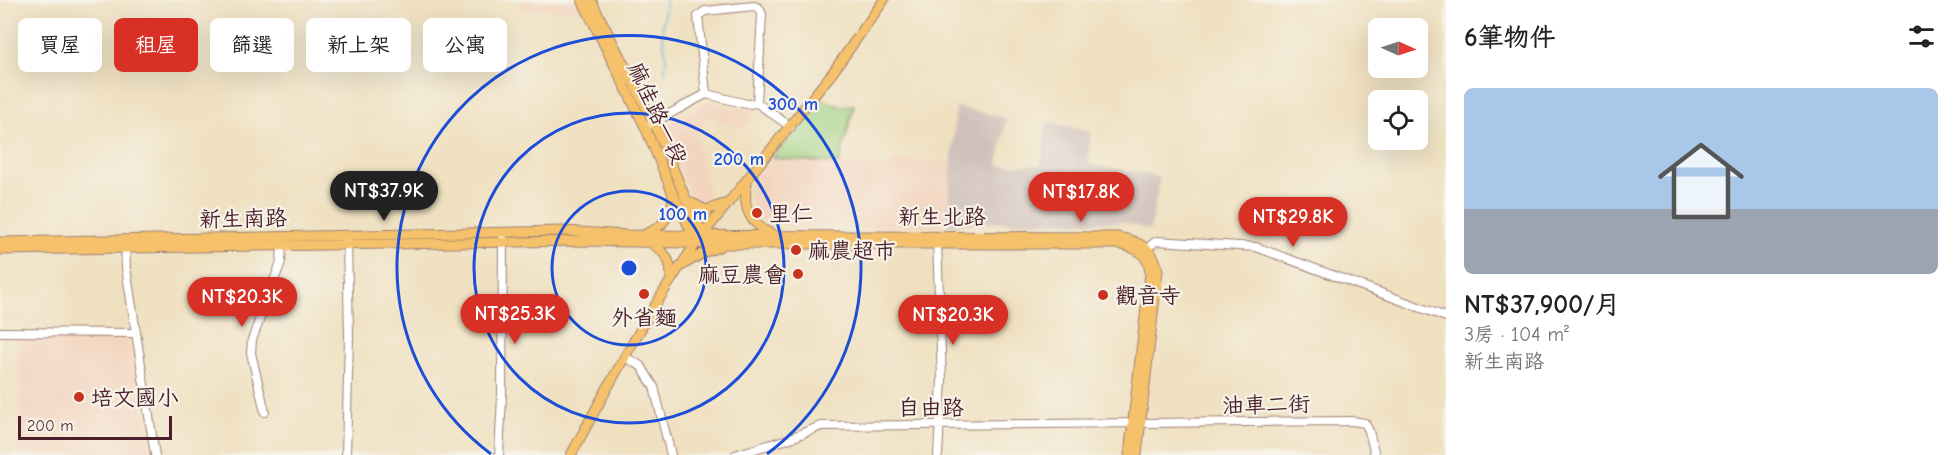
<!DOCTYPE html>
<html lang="zh-TW">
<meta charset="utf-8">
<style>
body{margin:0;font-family:"Comic Neue","LXGW WenKai TC",sans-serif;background:#f2f2f2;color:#222;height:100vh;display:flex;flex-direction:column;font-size:22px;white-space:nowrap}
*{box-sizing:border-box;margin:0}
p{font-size:20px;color:#767676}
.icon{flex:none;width:33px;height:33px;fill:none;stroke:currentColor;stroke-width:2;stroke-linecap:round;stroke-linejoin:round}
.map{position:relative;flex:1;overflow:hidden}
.panel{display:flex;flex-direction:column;background:#fff;width:510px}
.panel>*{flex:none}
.banner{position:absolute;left:18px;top:18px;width:570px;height:54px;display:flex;gap:12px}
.needle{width:39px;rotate:93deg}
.fabs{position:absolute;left:1368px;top:18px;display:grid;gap:12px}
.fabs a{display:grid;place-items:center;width:60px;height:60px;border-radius:9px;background:#fff;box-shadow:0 6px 24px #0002;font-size:30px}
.scale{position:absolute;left:18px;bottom:15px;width:154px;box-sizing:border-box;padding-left:6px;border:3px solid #4a1f2b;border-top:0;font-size:16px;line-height:21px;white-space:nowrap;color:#4a1f2b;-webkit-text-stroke:4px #f7f3e8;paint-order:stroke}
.price{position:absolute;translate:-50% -51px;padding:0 14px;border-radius:21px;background:#d93025;color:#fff;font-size:20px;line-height:39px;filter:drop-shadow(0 2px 3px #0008)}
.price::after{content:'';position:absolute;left:50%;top:36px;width:18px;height:14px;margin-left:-9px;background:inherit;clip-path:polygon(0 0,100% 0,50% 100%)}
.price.active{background:#222;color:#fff}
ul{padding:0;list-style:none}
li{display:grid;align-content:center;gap:12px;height:318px;padding:0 18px}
li span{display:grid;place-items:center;height:186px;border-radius:9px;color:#555}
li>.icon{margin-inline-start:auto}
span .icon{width:108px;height:108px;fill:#fffc;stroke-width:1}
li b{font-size:26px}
h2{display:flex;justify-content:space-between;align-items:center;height:72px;padding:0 18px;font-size:26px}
.pill{padding:0 21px;border-radius:9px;background:#fff;box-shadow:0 6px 24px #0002;font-size:21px;line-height:54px}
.pill.active{background:#d93025;color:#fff}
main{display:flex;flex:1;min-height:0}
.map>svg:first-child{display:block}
</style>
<main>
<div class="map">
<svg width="1446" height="455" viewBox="0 0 1446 455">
<rect width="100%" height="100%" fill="#f7f3e8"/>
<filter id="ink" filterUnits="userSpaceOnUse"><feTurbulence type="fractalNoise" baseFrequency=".0167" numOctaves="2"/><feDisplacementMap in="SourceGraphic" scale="12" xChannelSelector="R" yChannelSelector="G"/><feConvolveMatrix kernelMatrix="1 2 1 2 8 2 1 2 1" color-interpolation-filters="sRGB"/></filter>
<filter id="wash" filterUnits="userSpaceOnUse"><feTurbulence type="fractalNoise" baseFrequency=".008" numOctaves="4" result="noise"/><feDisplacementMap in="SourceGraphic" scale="24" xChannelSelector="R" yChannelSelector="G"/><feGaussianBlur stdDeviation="1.35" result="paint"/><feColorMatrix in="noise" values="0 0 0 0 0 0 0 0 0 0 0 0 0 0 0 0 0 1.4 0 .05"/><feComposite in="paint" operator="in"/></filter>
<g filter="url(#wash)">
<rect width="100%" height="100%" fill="#efe0c0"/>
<!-- built -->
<path fill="#f3d4be" d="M 520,0 L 579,0 L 583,9 L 519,10 Z
M 708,101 L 753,111 L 750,125 L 741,128 L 720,122 L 718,117 L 709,115 L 696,134 L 711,203 L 697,200 L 690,193 L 662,128 Z
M 773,158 L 890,168 L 890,161 L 953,162 L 947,226 L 832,227 L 768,224 L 756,216 L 751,202 L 750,183 Z
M 18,335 L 130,338 L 150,455 L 19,455 Z"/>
<!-- industrial -->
<path fill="#cfc0ba" d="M 956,107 L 1006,118 L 998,165 L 1041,165 L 1047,121 L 1090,132 L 1089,164 L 1160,177 L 1150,230 L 1123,222 L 988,222 L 947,226 Z"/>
<!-- green -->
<path fill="#9ed181" stroke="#747856" stroke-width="1.5" d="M 821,99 L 838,106 L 854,105 L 839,164 L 773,158 Z"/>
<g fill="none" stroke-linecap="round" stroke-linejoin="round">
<!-- stream -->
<path stroke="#5bacd6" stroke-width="1.5" d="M 665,73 L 666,56 L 662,31 L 666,0"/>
</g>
</g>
<g filter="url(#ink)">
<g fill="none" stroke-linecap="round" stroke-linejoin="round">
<!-- minor casing -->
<g stroke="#9c8076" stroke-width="10">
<path id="minor" d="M 706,94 L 698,16 L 705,11 L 754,6 L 759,8 L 762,14 L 757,103
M 649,125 L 706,94 L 747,104 L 757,103 L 791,127
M 937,241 L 942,380 L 938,455
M 125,244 L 126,268 L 155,455
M 1143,252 L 1156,241 L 1256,247 L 1446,317
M 0,332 L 136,333
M 625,357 L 641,366 L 654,387 L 671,455
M 265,412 L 251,353 L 252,340 L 281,262 L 282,245
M 346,455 L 349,336 L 347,241
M 499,455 L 502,396 L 503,238
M 735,455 L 788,439 L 821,426 L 1353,421 L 1365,423 L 1369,431 L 1375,455"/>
</g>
<!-- major casing -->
<g stroke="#9c8076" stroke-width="11">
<path id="major" d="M 582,0 L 645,127 L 673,194 L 694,237
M 591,0 L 654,123 L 685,197 L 703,234
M 747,183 C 742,207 749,224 772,234
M 688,201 L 706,210 L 724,204
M 647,233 C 664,227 672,213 673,196
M 648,241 C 666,253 671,258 671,279
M 0,242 L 565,231 L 625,235 L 1117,237 C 1138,241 1155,248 1158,271 L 1137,455
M 0,250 L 583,241 L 734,244 L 1117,244 C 1136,247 1148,253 1150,273 L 1129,455
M 683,265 L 705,252 L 721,246
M 571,455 C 610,383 649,309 697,242 L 833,72 L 884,0"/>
</g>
<!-- minor -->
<use href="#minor" stroke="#fff" stroke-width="8"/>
<!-- major -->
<use href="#major" stroke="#f5c16b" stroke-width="9"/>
</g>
</g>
<!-- distance rings -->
<g fill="none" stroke="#1d4ed8" stroke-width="3">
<circle cx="629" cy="268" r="77"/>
<circle cx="629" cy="268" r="155"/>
<path d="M491 454A232 232 0 1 1 767 454"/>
</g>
<!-- markers -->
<g fill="#c8321e" stroke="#f7f3e8" stroke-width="2">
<circle cx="757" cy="213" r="6"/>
<circle cx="796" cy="250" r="6"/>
<circle cx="798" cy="274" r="6"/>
<circle cx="644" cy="294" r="6"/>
<circle cx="1103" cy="295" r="6"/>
<circle cx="79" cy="397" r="6"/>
</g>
<g text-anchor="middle" stroke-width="4.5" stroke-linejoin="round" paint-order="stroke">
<!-- street labels -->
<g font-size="22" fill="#4a1f2b" stroke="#f7f3e8">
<text transform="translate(658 113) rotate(65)" y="8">麻佳路一段</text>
<text x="942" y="224">新生北路</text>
<text transform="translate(243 218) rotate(-1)" y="8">新生南路</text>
<text transform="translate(1266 404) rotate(-1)" y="8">油車二街</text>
<text x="931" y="415">自由路</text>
</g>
<!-- poi labels -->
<g font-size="22" fill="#4a1f2b" stroke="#f7f3e8" text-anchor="start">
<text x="769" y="221">里仁</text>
<text x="808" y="258">麻農超市</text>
<text x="786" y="282" text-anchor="end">麻豆農會</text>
<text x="1115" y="303">觀音寺</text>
<text x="644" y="325" text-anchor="middle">外省麵</text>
<text x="91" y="405">培文國小</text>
</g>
</g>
<circle cx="629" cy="268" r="9" fill="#1d4ed8" stroke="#f7f3e8" stroke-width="3"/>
<g font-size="18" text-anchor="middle" font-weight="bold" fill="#1d4ed8" stroke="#f7f3e8" stroke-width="4.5" stroke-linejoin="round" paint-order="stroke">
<text x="793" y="110">300 m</text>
<text x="739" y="165">200 m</text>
<text x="683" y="220">100 m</text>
</g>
</svg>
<div class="fabs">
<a><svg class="needle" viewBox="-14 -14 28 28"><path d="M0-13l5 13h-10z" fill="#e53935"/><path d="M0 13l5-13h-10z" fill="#767676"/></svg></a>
<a><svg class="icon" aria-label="locate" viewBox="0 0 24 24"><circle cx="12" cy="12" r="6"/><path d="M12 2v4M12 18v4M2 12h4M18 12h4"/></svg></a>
</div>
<div class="scale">200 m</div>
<b class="price active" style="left:384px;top:222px">NT$37.9K</b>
<b class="price" style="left:1081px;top:223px">NT$17.8K</b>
<b class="price" style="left:1293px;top:248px">NT$29.8K</b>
<b class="price" style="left:242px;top:328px">NT$20.3K</b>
<b class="price" style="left:515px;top:345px">NT$25.3K</b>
<b class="price" style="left:953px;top:346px">NT$20.3K</b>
<div class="banner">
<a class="pill">買屋</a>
<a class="pill active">租屋</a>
<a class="pill">篩選</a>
<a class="pill">新上架</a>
<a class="pill">公寓</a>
</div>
</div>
<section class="panel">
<h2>6筆物件<svg class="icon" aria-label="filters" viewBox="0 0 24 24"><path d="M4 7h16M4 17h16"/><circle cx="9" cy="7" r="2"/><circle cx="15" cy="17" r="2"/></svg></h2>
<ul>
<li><span style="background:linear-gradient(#a9c7e8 65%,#9aa5b1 0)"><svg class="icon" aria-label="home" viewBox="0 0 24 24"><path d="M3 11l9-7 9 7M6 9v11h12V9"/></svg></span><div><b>NT$37,900/月</b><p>3房 · 104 m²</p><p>新生南路</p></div></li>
</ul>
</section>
</main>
